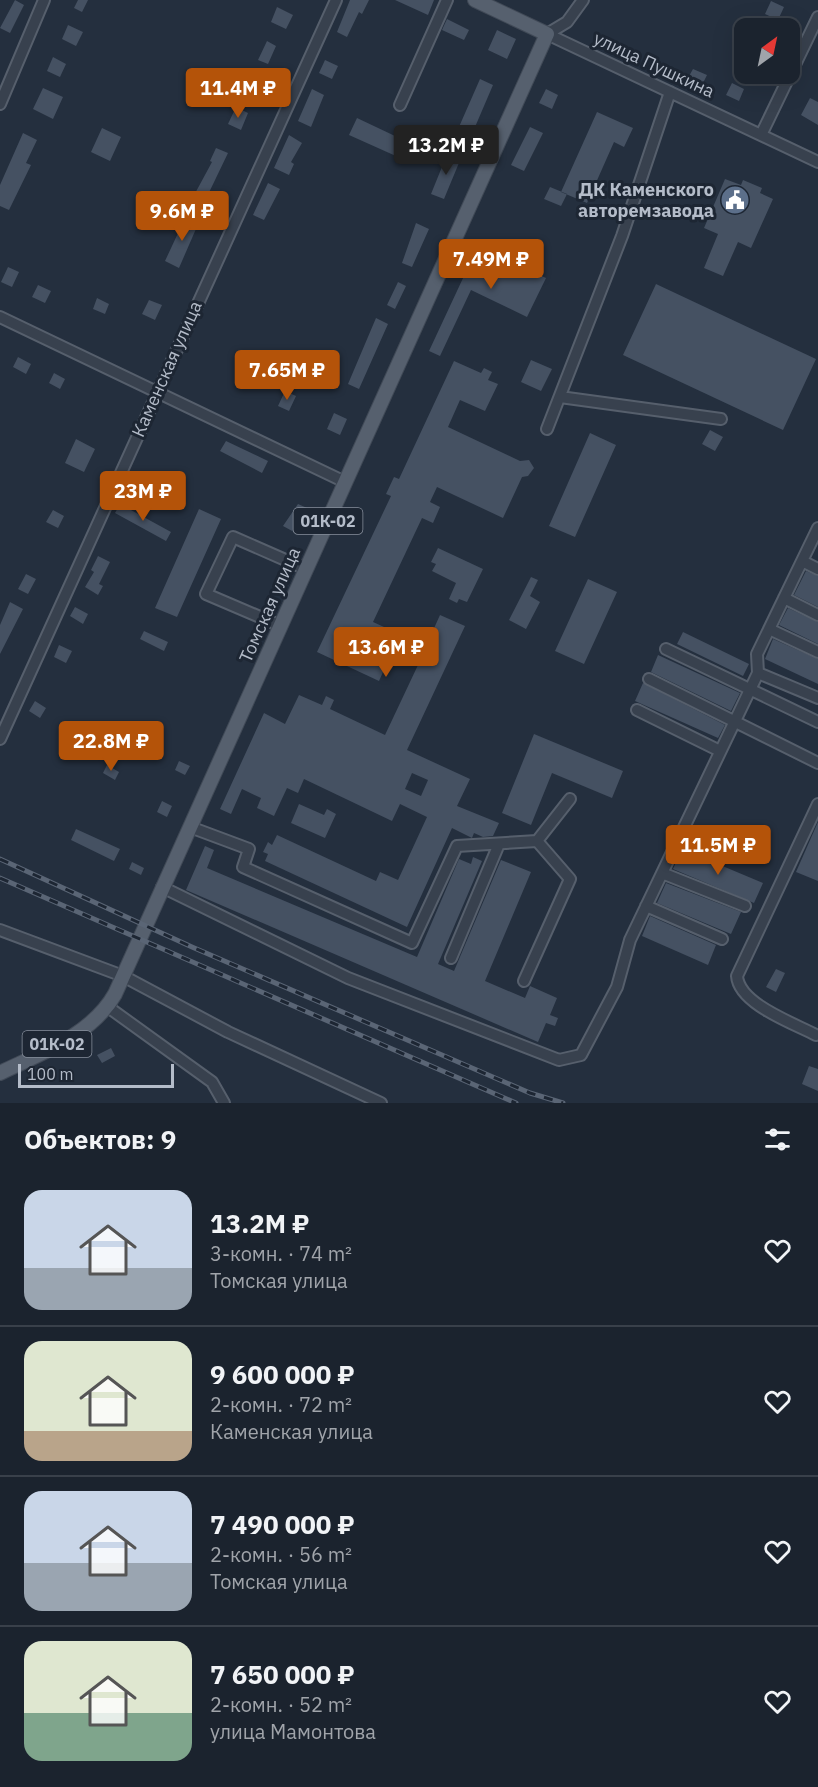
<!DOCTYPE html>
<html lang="ru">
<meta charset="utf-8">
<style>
body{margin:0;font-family:"IBM Plex Sans",sans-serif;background:#282f3a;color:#f1f3f6;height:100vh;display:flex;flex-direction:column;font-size:22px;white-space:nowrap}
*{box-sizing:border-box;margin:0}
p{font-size:20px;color:#a0a4aa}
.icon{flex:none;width:33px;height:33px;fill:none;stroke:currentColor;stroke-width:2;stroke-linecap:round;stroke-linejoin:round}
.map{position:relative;height:1103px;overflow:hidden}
.sheet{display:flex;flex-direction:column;background:#1b232e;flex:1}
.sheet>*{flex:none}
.needle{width:39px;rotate:33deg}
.fabs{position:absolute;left:734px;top:18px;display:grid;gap:12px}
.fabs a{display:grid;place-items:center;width:66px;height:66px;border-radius:12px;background:#1b232e;box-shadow:0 6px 24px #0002,0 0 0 2px #39404a;font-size:30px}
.scale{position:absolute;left:18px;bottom:15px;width:156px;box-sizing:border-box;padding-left:6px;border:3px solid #b4bcc9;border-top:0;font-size:16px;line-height:21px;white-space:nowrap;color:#b4bcc9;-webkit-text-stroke:4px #1d2633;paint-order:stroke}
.price{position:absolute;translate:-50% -51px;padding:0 14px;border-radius:6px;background:#b45309;color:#fff;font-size:20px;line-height:39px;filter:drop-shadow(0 2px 3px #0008)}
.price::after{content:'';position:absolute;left:50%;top:36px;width:18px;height:14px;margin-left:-9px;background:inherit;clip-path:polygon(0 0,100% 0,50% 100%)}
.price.active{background:#222;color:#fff}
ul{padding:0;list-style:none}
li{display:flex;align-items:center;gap:18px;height:150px;padding:0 24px}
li+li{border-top:2px solid #39404a}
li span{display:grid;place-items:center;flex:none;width:168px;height:120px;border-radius:18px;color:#555}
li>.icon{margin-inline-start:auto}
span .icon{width:72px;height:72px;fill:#fffc;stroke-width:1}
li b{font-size:26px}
h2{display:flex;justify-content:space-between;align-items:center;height:72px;padding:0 24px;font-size:26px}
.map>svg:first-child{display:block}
</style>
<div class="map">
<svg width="818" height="1103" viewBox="0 0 818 1103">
<rect width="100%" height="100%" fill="#242f3e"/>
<!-- building -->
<path fill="#455162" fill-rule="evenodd" d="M 15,0 L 24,5 L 10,33 L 0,28 Z
M 78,0 L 88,0 L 82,12 L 74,8 Z
M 350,0 L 369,0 L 362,14 L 359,12 L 347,37 L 337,32 Z
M 395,0 L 434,0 L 428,15 Z
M 771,1 L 784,7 L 778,20 L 765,14 Z
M 277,7 L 293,15 L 286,29 L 271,22 Z
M 447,19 L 469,30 L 464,40 L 442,30 Z
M 68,25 L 83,32 L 76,46 L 62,39 Z
M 497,30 L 516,39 L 507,59 L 488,50 Z
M 267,41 L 276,46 L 268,64 L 258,60 Z
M 53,57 L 66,64 L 60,77 L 47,71 Z
M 325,60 L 338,66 L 332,79 L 319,73 Z
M 693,69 L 707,75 L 702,85 L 688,78 Z
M 251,79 L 261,83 L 256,93 L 246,89 Z
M 480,79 L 493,85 L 469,141 L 455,136 Z
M 732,83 L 744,89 L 739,101 L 726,95 Z
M 43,88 L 63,97 L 53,119 L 33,109 Z
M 312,89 L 324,95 L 311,127 L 298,121 Z
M 546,89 L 558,95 L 552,109 L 539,103 Z
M 810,98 L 818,102 L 818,125 L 801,115 Z
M 236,107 L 248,113 L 241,130 L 228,124 Z
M 597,112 L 633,128 L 624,147 L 614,142 L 587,203 L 561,192 Z
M 357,118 L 414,145 L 407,161 L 349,135 Z
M 530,127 L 543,133 L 524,171 L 511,165 Z
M 102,128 L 121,137 L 110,161 L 91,152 Z
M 23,133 L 37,140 L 26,163 L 31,165 L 9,210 L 0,206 L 0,185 Z
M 289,135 L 302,143 L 291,162 L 294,164 L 289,175 L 274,168 Z
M 216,148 L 228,153 L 203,205 L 192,199 L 212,162 L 210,161 Z
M 448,152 L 461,158 L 444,199 L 431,194 Z
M 725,179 L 741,185 L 743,180 L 762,188 L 760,193 L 773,199 L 751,248 L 738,242 L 723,276 L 704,268 L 718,234 L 704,228 Z
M 268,183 L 280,189 L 264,220 L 253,215 Z
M 550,187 L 567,194 L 561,206 L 544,199 Z
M 186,216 L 199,222 L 179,268 L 165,261 Z
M 416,223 L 429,229 L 412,267 L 402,263 Z
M 478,246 L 546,278 L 527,317 L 471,290 L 440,356 L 429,351 Z
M 8,267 L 19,272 L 12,287 L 1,282 Z
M 398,282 L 406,286 L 395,309 L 387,305 Z
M 656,284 L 816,359 L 783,430 L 623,355 Z
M 38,285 L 51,291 L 45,303 L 32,297 Z
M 97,298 L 109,304 L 105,314 L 93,309 Z
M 149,300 L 162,305 L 155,320 L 142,314 Z
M 376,318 L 388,324 L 359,389 L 348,384 Z
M 18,357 L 31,364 L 26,374 L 13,367 Z
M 531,360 L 552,369 L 541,391 L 521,382 Z
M 454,361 L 481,373 L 484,368 L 492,372 L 488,380 L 498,384 L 485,411 L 460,400 L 448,427 L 520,461 L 529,460 L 534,468 L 528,476 L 522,477 L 503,518 L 437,487 L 430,502 L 440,507 L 433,523 L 422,518 L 373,622 L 426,646 L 440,615 L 465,626 L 407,750 L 470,779 L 457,806 L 499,823 L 493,836 L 483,837 L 474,833 L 472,838 L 452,828 L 407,927 L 265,861 L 268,854 L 263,852 L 268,842 L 272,845 L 277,835 L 376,881 L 380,872 L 398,880 L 427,817 L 400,804 L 392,821 L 304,779 L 298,793 L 287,788 L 274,816 L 257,808 L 261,798 L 242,789 L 231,814 L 220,809 L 264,713 L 285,724 L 299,695 L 322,705 L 326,696 L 334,700 L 330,709 L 385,735 L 418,665 L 392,652 L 379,681 L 317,652 L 391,496 L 386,494 L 394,477 L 399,479 ZM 412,773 L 428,780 L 421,796 L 405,789 Z
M 54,373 L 65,379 L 60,389 L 49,383 Z
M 285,391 L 296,396 L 289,411 L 278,406 Z
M 334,413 L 347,419 L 340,435 L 327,429 Z
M 710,430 L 723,437 L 715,451 L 702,444 Z
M 590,433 L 616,445 L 575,537 L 549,526 Z
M 76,439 L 95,449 L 84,472 L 65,463 Z
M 226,441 L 268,461 L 262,473 L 220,451 Z
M 120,504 L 171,532 L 166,541 L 115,513 Z
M 298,504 L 307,508 L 294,532 L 283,526 Z
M 199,509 L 221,519 L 177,617 L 155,608 Z
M 53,510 L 64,516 L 58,528 L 46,522 Z
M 438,548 L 483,569 L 467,602 L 459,599 L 457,603 L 449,599 L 456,583 L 432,571 L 436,564 L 431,562 Z
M 98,556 L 110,562 L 99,584 L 103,586 L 98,595 L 85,587 L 94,572 L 91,570 Z
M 806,571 L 818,576 L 818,607 L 794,595 Z
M 26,574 L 36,579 L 28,594 L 18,589 Z
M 531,577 L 538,580 L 530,596 L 540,602 L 526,629 L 509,620 Z
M 588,579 L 617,592 L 584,664 L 555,651 Z
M 10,602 L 23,609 L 0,654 L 0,625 Z
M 75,607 L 88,614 L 83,624 L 70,616 Z
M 788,608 L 818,622 L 818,644 L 779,625 Z
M 144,631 L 168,642 L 164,651 L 140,639 Z
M 683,632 L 749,664 L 743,676 L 677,644 Z
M 773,639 L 818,659 L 818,684 L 765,659 Z
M 59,645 L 72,651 L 66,663 L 54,657 Z
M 658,655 L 740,693 L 731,711 L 651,672 Z
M 643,683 L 725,725 L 718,738 L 635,701 Z
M 35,701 L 46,708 L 40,718 L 29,711 Z
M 151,724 L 163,732 L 156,742 L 144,735 Z
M 534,734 L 623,771 L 612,798 L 552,773 L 531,825 L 502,813 Z
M 179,761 L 190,766 L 185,775 L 175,770 Z
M 107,765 L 119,772 L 115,780 L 103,773 Z
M 162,801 L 172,806 L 167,817 L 157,812 Z
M 299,804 L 324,815 L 327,809 L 336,814 L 325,838 L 291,823 Z
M 818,822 L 818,881 L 796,872 Z
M 76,829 L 120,849 L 114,861 L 71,840 Z
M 205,846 L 214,850 L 207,868 L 417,957 L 459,859 L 471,864 L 473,857 L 482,861 L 438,964 L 454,971 L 501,860 L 531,872 L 485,981 L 525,998 L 530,986 L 557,998 L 550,1015 L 558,1018 L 555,1026 L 546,1023 L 538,1042 L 186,890 Z
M 682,849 L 763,883 L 754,903 L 673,869 Z
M 132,862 L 144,868 L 141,875 L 129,869 Z
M 666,883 L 741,912 L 731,934 L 657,903 Z
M 650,916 L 716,945 L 708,965 L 642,936 Z
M 776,969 L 785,973 L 776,992 L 766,987 Z
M 111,1048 L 115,1056 L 102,1063 L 97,1055 Z
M 809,1066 L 818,1069 L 818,1091 L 802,1084 Z"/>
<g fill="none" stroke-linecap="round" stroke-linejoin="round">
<!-- minor casing -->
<g stroke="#565f6c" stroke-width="14">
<path id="minor" d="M 547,34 L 818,162
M 547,34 L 567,22 L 583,0
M 0,104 L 44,0
M 400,105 L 447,0
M 761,135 L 818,17
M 0,317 L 345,482
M 560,397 L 721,419
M 547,429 L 622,236 L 670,92
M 802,561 L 818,528
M 784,598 L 818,615
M 281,626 L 206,594 L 233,537 L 306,569
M 769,629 L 818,652
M 666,649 L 818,722
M 758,673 L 818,698
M 649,679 L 818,763
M 637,710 L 720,751
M 0,739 L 336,0
M 190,827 L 249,849 L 243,867 L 412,943 L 457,846 L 537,841 L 570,799
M 662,873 L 745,906
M 162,887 L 348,978 L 559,1060 L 581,1055 L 617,987 L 630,940 L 758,673 L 757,654 L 802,561 L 818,569
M 646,906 L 722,939
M 0,930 L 123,976 L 228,1032 L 381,1103
M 451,958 L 499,844
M 524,981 L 570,879 L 537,841
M 108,1007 L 212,1082 L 224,1103
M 816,1035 C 793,1023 739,1004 737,976 L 818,804"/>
</g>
<!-- major casing -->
<g stroke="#414a57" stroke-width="16">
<path id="major" d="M 0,1073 C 41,1053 92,1035 115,994 L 547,34 L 475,0"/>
</g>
<!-- minor -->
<use href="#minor" stroke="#38414e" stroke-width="10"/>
<!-- major -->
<use href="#major" stroke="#56606e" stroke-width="14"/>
<!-- rail casing -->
<g stroke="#5a6575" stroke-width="5">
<path id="rail" d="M 0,859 L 192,947 L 530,1093 L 563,1103
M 0,878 L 516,1103"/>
</g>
<!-- rail -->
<use href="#rail" stroke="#1d2633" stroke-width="3" stroke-dasharray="9" stroke-linecap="butt"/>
</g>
<!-- icons -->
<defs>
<g id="civic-disc" transform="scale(1.5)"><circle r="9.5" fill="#5c6f8a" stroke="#1d2633"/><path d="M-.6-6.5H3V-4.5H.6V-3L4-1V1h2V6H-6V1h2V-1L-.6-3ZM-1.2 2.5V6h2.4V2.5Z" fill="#fff"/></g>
</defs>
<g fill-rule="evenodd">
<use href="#civic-disc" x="735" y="200"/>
</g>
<g text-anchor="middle" stroke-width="6" stroke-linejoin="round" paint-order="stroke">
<!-- shield labels -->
<g fill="#1d2633" stroke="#878f9c" stroke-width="1.5">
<rect x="293.5" y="508" width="69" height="26" rx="4.5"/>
<rect x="22.5" y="1031" width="69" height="26" rx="4.5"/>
</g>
<g font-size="16" font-weight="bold" fill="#b4bcc9">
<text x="328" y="527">01К-02</text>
<text x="57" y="1050">01К-02</text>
</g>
<!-- street labels -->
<g font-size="18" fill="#b4bcc9" stroke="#1d2633">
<text transform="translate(654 65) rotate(25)" y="6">улица Пушкина</text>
<text transform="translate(167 369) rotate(-66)" y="6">Каменская улица</text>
<text transform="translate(270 605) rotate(-66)" y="6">Томская улица</text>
</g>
<!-- poi labels -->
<g font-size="18" font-weight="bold" fill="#b4bcc9" stroke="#1d2633" text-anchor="end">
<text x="714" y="196">ДК Каменского<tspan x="714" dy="21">авторемзавода</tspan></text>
</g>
</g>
</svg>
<div class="fabs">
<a><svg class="needle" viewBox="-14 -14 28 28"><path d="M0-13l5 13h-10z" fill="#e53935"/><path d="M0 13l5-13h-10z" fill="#a0a4aa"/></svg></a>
</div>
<div class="scale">100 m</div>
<b class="price" style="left:238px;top:119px">11.4M ₽</b>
<b class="price active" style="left:446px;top:176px">13.2M ₽</b>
<b class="price" style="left:182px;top:242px">9.6M ₽</b>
<b class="price" style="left:491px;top:290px">7.49M ₽</b>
<b class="price" style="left:287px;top:401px">7.65M ₽</b>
<b class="price" style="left:143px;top:522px">23M ₽</b>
<b class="price" style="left:386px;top:678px">13.6M ₽</b>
<b class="price" style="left:111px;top:772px">22.8M ₽</b>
<b class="price" style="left:718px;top:876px">11.5M ₽</b>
</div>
<section class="sheet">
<h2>Объектов: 9<svg class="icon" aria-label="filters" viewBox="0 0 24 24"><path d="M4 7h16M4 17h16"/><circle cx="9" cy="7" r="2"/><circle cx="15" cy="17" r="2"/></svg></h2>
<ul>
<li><span style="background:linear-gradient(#c9d6e8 65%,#9aa5b1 0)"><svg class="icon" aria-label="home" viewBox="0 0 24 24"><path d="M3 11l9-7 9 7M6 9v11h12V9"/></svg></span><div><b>13.2M ₽</b><p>3-комн. · 74 m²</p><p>Томская улица</p></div><svg class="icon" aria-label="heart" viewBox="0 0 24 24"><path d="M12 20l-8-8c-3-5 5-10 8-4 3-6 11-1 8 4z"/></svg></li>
<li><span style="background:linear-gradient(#dfe7d0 75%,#b9a48a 0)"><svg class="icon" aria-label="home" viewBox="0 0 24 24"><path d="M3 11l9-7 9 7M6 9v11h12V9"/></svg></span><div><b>9 600 000 ₽</b><p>2-комн. · 72 m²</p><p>Каменская улица</p></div><svg class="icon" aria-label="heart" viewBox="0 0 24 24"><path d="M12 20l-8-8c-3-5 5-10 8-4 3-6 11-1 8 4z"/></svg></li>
<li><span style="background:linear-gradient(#c9d6e8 60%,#9aa5b1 0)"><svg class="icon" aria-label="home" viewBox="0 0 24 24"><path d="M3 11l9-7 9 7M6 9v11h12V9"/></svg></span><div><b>7 490 000 ₽</b><p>2-комн. · 56 m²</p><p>Томская улица</p></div><svg class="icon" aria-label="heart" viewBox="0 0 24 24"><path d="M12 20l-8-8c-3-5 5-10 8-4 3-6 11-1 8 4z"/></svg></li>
<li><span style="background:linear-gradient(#dfe7d0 60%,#7fa58c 0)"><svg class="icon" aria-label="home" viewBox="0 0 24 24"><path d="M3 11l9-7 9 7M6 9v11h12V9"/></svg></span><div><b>7 650 000 ₽</b><p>2-комн. · 52 m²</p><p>улица Мамонтова</p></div><svg class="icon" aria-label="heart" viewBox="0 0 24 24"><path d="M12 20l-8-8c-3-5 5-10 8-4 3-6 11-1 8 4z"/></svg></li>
</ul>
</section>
